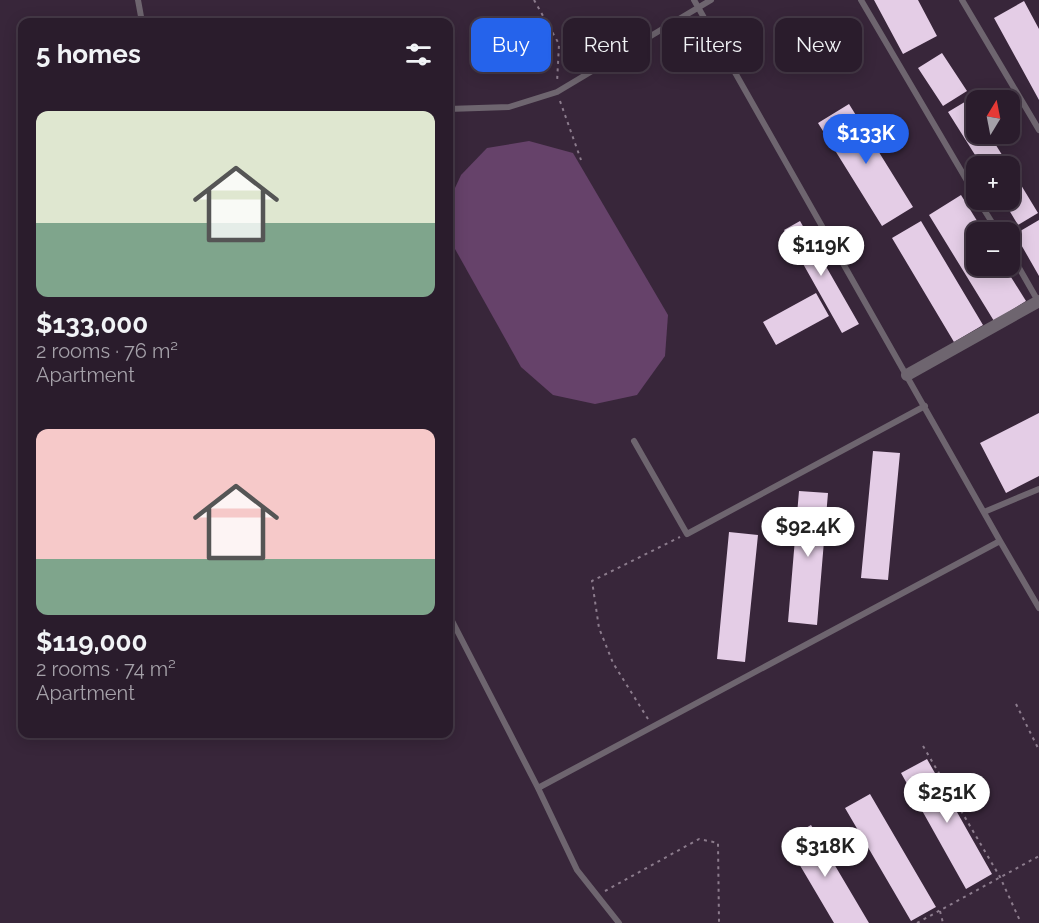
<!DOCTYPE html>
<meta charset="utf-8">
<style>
body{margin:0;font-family:Raleway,sans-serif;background:#322534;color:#f1f3f6;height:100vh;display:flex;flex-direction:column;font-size:22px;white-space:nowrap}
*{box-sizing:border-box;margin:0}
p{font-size:20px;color:#a5a1a9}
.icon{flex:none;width:33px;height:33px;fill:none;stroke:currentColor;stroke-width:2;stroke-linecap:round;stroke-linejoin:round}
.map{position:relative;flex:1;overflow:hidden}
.side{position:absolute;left:18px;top:18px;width:435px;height:720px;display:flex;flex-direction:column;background:#2a1c2c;border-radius:12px;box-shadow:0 3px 15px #0003,0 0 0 2px #463a48}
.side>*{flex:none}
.banner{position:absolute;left:471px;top:18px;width:477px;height:54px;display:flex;gap:12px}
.needle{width:39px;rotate:10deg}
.tools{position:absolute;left:966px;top:90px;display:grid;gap:12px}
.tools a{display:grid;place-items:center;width:54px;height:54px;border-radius:12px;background:#2a1c2c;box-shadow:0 3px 15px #0003,0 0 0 2px #463a48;font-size:30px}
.price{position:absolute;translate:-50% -51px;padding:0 14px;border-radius:21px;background:#fff;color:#222;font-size:20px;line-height:39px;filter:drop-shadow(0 2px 3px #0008)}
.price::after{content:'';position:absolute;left:50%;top:36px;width:18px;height:14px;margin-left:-9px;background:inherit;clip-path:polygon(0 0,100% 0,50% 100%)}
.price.current{background:#2563eb;color:#fff}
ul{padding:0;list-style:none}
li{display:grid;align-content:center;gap:12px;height:318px;padding:0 18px}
li span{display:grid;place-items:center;height:186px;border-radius:12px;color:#555}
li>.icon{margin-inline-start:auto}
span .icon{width:108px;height:108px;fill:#fffc;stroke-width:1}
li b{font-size:26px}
h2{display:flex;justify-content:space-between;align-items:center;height:72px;padding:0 18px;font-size:26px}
.tag{padding:0 21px;border-radius:12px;background:#2a1c2c;box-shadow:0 3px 15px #0003,0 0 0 2px #463a48;font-size:21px;line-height:54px}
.tag.current{background:#2563eb;color:#fff}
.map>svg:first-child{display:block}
</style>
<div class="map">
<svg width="1039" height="923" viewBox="0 0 1039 923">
<rect width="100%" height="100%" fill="#38263a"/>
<!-- park -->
<path fill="#66426a" d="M 529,141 L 573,153 L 668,315 L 665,356 L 637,395 L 595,404 L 553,395 L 521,367 L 450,240 L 449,201 L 461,175 L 487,148 Z"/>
<!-- building -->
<path fill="#e4cde6" d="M 874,0 L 918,0 L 937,36 L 903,54 Z
M 1024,1 L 1039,29 L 1039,100 L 994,18 Z
M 942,53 L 967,91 L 943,106 L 918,68 Z
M 968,100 L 976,114 L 976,134 L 989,134 L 1009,166 L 982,166 L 948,112 Z
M 849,104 L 913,207 L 882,226 L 818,123 Z
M 1010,167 L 1038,213 L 1018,225 L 1003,200 L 1010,200 Z
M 961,195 L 984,232 L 976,232 L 976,266 L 1004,266 L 1026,301 L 994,321 L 929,215 Z
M 1039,220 L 1039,276 L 1015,234 Z
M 800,221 L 859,324 L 842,333 L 784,230 Z
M 921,221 L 983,325 L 954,342 L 892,238 Z
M 816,293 L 829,316 L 776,345 L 763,322 Z
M 1039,413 L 1039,476 L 1006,493 L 980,443 Z
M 873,451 L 900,453 L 888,580 L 861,578 Z
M 799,491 L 828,493 L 817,625 L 788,622 Z
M 729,532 L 758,535 L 745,662 L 717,659 Z
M 927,759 L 992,874 L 966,889 L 901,773 Z
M 870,794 L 936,907 L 911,921 L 845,808 Z
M 811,825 L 869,923 L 834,923 L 785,840 Z"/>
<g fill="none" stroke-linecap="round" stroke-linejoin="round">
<!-- path -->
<path stroke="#8c7c8d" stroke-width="2" stroke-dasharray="3 4.5" stroke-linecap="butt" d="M 534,0 L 559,44 L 557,83
M 560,101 L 581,160
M 1016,704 L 1039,750
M 648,719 L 613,663 L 599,628 L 592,581 L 680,537
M 923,746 L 1000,877 L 1021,923
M 605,891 L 699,839 L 718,843 L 719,923
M 940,911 L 943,923
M 917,923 L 1039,856"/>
<!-- lane -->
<path stroke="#6e656f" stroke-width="6" d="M 138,0 L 142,22
M 694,0 L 1000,541 L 1039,608
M 861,0 L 976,196
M 962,0 L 1039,130
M 448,109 L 509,107 L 557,92 L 711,0
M 978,200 L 998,232
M 1010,252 L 1038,301
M 634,441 L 687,534 L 925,406
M 984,512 L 1039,489
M 448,613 L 538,788 L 577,870 L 619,923
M 538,788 L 1000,541"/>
<!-- street -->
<path stroke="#6e656f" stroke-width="12" d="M 907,375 L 1039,301"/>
</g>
</svg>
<div class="tools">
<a><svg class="needle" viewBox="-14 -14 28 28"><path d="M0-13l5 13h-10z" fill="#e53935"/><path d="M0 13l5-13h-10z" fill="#a5a1a9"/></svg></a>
<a>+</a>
<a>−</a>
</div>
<b class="price current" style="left:866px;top:165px">$133K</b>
<b class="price" style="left:821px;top:277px">$119K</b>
<b class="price" style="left:808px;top:558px">$92.4K</b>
<b class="price" style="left:947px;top:824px">$251K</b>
<b class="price" style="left:825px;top:878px">$318K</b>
<div class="banner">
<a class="tag current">Buy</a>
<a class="tag">Rent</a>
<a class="tag">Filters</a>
<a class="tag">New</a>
</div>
<section class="side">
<h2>5 homes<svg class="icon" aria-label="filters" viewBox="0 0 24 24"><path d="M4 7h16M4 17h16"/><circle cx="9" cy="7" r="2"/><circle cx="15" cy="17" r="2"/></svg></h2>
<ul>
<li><span style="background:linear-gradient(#dfe7d0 60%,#7fa58c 0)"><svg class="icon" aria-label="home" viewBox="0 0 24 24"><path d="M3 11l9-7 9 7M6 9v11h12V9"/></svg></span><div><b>$133,000</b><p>2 rooms · 76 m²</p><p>Apartment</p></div></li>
<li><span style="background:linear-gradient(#f6c9c9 70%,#7fa58c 0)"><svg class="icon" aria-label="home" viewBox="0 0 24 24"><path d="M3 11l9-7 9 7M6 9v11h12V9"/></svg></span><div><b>$119,000</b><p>2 rooms · 74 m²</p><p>Apartment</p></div></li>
</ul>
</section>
</div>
